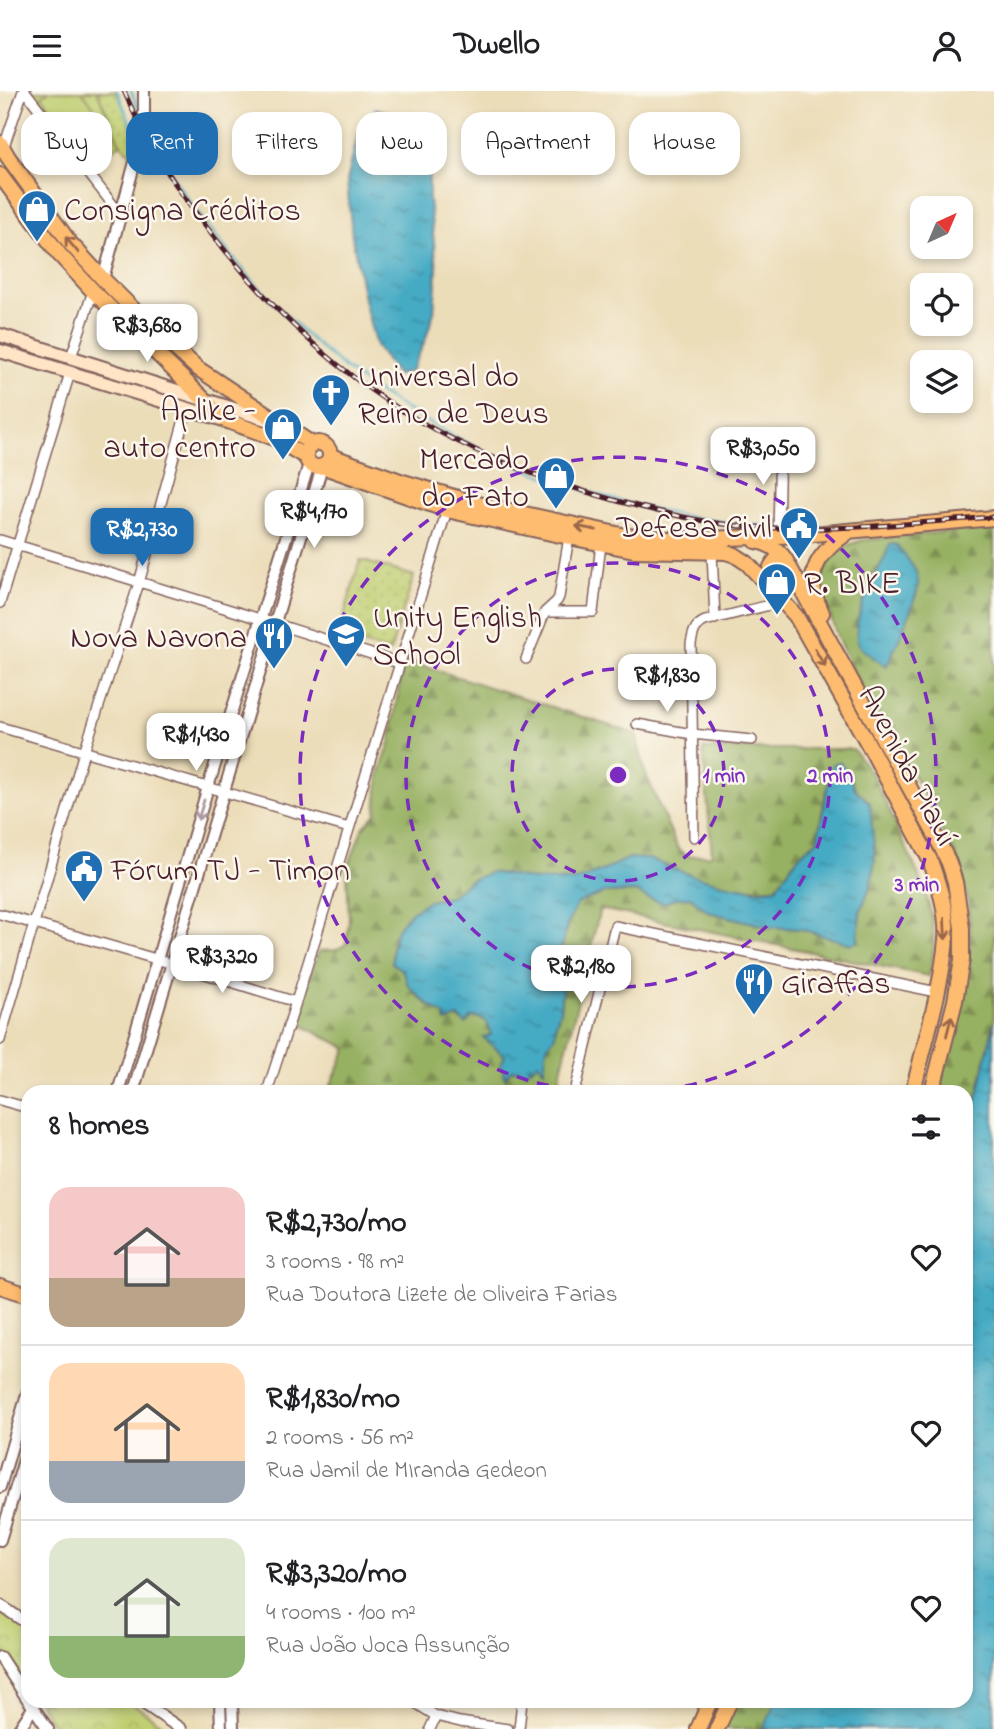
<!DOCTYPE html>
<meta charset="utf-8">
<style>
body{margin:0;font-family:"Indie Flower",sans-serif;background:#f2f2f2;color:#202124;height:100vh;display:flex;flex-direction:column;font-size:26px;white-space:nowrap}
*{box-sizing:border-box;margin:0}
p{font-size:23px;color:#757577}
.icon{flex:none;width:38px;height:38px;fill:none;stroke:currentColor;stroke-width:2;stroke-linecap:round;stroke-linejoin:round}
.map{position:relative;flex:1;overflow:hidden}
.side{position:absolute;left:21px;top:994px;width:952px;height:623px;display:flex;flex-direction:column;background:#fff;border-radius:21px;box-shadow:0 4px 10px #0003}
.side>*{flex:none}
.guide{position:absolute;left:21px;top:21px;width:952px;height:63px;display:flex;gap:14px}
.needle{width:46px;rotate:44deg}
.fabs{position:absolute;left:910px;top:105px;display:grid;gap:14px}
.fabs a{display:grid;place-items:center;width:63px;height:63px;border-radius:14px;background:#fff;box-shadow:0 4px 10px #0003;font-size:35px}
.price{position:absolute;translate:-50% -60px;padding:0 16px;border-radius:14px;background:#fff;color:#222;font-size:23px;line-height:46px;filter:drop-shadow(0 2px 4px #0008)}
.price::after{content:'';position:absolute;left:50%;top:42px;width:21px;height:16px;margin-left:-10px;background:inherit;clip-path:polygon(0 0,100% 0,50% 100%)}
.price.on{background:#1f6fb2;color:#fff}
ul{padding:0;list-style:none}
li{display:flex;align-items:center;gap:21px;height:175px;padding:0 28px}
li+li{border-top:2px solid #e0e0e0}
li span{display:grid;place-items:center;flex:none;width:196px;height:140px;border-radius:21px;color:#555}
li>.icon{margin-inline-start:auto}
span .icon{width:84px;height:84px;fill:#fffc;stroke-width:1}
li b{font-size:30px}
h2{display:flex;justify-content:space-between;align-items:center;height:84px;padding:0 28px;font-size:30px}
.chip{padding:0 24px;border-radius:21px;background:#fff;box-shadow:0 4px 10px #0003;font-size:24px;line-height:63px}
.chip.on{background:#1f6fb2;color:#fff}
header{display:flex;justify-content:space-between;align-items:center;height:91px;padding:0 28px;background:#fff;font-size:32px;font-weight:700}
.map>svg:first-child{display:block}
</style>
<header><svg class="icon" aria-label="menu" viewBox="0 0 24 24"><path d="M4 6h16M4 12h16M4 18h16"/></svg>Dwello<svg class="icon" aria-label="person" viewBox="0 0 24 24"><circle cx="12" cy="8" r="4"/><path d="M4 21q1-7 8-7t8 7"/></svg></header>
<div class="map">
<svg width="994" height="1638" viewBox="0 0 994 1638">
<defs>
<pattern id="grass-dots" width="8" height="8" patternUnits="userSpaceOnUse" patternTransform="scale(1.75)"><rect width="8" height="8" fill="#bfce70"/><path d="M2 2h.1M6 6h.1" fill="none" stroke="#a6b061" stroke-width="1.8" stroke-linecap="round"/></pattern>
<pattern id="forest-firs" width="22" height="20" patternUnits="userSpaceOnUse" patternTransform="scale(1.75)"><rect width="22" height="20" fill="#97b162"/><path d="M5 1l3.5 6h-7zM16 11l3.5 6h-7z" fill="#7d8f51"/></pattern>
<pattern id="park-crowns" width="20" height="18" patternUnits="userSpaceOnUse" patternTransform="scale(1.75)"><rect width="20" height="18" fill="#bfce70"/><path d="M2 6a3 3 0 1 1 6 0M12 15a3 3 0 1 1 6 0" fill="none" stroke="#a6b061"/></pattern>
<pattern id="water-ripples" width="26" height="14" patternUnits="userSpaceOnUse" patternTransform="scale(1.75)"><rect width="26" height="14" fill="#44aac4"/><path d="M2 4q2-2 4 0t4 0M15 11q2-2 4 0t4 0" fill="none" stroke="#3b8a9f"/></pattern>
</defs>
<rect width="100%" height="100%" fill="#fbf7ec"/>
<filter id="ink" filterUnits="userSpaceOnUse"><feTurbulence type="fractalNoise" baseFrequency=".0143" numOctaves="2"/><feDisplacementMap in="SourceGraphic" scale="14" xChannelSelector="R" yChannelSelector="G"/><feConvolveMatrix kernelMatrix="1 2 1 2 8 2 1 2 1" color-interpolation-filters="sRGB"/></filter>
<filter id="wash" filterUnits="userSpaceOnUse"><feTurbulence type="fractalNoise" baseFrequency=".00686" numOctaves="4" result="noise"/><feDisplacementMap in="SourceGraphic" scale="28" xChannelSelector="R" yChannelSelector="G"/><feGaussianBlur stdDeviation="1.57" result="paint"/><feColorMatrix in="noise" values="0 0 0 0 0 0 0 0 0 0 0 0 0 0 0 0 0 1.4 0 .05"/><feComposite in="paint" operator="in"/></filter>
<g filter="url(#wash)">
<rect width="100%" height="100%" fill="#ecddb9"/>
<!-- grass -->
<path fill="url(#grass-dots)" stroke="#84764e" stroke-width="2" d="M 97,0 L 117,0 L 137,48 L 131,63 L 120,53 Z
M 360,469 L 414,485 L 390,561 L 338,546 Z"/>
<!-- forest -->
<path fill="url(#forest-firs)" stroke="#706846" stroke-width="2" fill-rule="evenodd" d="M 994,436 L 994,931 L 966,1057 L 966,1001 L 939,1001 L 969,861 L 970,832 L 967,805 L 960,777 L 915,687 L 866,607 L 838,548 L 822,500 L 823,484 L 829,470 L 839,460 L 851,453 L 863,449 Z
M 405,569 L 636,643 L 645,681 L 656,707 L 678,758 L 687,765 L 712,764 L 703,658 L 853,658 C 860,668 869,678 875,689 C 884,707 892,726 900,744 C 923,793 943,829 929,885 L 600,818 L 556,1001 L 328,1001 L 347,957 L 293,930 L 319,860 L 336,859 L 346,853 L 349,830 L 347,779 L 362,738 L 376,723 L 379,684 L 390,652 L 400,589 ZM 849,684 L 855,698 L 870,712 L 871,794 L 860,821 L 858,850 L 823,844 L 801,838 L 770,836 L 709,821 L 690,806 L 677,807 L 664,812 L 647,807 L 637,801 L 604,802 L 577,812 L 567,833 L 559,869 L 563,887 L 560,919 L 556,933 L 555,944 L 547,956 L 543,978 L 538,970 L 510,980 L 506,986 L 504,980 L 506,965 L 484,946 L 491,944 C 489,931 485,926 472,926 L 466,932 C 457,925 450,927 441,922 C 400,899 403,879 397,838 L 408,824 L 426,811 L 452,804 L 469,790 L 491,781 L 535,789 L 575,790 L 607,778 L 629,767 C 676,780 727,801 776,797 C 788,780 798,761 817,750 L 826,701 Z
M 734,1610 L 776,1610 L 763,1638 L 722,1638 Z"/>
<!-- park -->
<path fill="url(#park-crowns)" stroke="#84764e" stroke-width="2" d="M 31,0 L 97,0 L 120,53 L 90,77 Z
M 0,1520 L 28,1539 L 28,1595 L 0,1554 Z
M 38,1610 L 129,1610 L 169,1638 L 56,1638 Z"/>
<!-- garden -->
<path fill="#bfce70" stroke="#84764e" stroke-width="2" d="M 49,0 L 82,0 L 111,40 L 83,60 L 42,5 Z"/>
<!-- water -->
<path fill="url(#water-ripples)" stroke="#476478" stroke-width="2" d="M 376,17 L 396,24 L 415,36 L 425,59 L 429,76 L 429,109 L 437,177 L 434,221 L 425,250 L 411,280 L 397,284 L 376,255 L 365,213 L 352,145 L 347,90 L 358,43 Z
M 891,453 L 897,454 C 904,466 918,476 918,492 C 919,497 916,504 914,509 C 907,532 897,554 886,576 C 881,571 863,560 860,556 C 847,536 874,485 884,468 C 887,462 886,458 891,453 Z
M 840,671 L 849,684 L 855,698 L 870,712 L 875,768 L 871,794 L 860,821 L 858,850 L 851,853 L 801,838 L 770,836 L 709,821 L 690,806 L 677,807 L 664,812 L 647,807 L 637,801 L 604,802 L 578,812 L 567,833 L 559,869 L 563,887 L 560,919 L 556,933 L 555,944 L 547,956 L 544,979 L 538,971 L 531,978 L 530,975 L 526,981 L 518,978 L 510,980 L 505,987 L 503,984 L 504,980 L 500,974 L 505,965 L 483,946 L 491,944 C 489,931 485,926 472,926 L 466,933 L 458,926 L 446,931 L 444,924 L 424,910 L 408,894 L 403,880 L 392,872 L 392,857 L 397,838 L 408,824 L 426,811 L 452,804 L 469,790 L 491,781 L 535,789 L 575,790 L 607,778 L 629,767 L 649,768 L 694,785 L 723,793 L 756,799 L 776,797 C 788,780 798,762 817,750 L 832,673 Z
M 994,931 L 994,1638 L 763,1638 L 776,1610 L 966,1610 L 966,1057 Z"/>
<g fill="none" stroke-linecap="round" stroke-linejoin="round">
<!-- stream -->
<path stroke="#44aac4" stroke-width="2.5" d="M 117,0 L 136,45
M 131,0 L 139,19
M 168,79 C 214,148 271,216 335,269 C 358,289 384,305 409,320 C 514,383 652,431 775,435"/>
</g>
</g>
<g filter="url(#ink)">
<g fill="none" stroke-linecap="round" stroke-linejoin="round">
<!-- minor casing -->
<g stroke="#83625d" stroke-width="12">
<path id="minor" d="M 25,0 L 120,123
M 3,58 L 23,0
M 71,266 L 93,200
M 778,445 L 780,347
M 0,449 C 133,489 267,529 399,572
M 712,461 L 715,528
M 0,512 L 70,282
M 545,521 L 593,521 L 601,453
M 526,568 L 545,521 L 557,510 L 559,506 L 569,446
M 637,633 L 692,643 L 752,649
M 0,636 L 349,737
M 694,746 L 691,553 C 693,542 694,535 705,530 L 782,511
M 0,823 L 173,873 L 296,911
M 0,949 L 84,661 L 139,492 L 187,318
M 267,1001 L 296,911 L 447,419
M 575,1001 L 615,835 L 937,901
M 0,1009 L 28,1017
M 412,1610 L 436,1625 L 460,1631 L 508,1638
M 430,1638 L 436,1625
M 519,1638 L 522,1610"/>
</g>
<!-- tertiary casing -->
<g stroke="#83625d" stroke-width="14">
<path id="tertiary" d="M 103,188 L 138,60 L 144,24 L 144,0
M 118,1001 L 208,696 L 309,373
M 133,1001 L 322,376
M 0,1396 L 28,1300
M 0,1449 L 28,1356
M 0,1514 L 28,1533
M 0,1566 L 28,1609
M 29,1610 L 48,1638
M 140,1610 L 181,1638
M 220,1610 L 221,1638
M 232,1610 L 233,1638
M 19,1638 L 33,1617"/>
</g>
<!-- secondary casing -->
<g stroke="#83625d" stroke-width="16">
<path id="secondary" d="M 0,244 L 269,329
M 0,260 L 224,329"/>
</g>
<!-- primary casing -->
<g stroke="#83625d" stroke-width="18">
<path id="primary" d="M 0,52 L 8,66 L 70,152 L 103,188 L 145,230 L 197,277 L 312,353
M 0,84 L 59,163 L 93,200 L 225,329 L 272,346 L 306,366
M306 364a12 12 0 1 1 24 0a12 12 0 1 1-24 0Z
M 331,365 L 403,391 L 478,413 L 626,445 L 665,448 L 706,448 L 802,444 L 994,427
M 324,376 L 447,419 L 569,446 L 634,459 L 726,461 L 735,464 L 747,472 L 796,525 L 871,658 L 930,769 C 939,794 948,822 946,848 C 942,897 924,953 913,1001
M 756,450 C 769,453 777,457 785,468 L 937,747 L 949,772 L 955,791 L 962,837 L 962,869 L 955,910 L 932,1001
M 784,502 L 774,484 L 771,476 L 775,470 C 782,469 784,472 788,477
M 822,522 C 819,516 816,508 814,501 C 808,474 827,456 847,442
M 0,1195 L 28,1204
M 698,1638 L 710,1610
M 717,1638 L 730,1610"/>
</g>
<!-- minor -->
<use href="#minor" stroke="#fff" stroke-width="9"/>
<!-- tertiary -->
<use href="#tertiary" stroke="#fff" stroke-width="10"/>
<!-- secondary -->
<use href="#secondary" stroke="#ffe4c6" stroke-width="12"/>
<!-- primary -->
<use href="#primary" stroke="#febc70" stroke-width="14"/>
<!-- rail casing -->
<g stroke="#4a1f2b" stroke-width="5">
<path id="rail" d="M 124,0 C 147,54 179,102 216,148 C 260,204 312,257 371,299 C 445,352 533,387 621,411 C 660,421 700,431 740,435 C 825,442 910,432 994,426"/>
</g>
<!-- rail -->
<use href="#rail" stroke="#fbf7ec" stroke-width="2.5" stroke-dasharray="8" stroke-linecap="butt"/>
</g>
<!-- one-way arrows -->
<defs><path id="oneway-shaft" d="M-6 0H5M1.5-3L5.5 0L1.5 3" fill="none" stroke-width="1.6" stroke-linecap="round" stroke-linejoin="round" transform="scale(1.75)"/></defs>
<g stroke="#9b664a">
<use href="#oneway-shaft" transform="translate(72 154) rotate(-130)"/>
<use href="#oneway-shaft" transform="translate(586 437) rotate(-169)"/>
<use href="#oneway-shaft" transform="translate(820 567) rotate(60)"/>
<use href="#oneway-shaft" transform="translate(945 838) rotate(87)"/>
<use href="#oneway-shaft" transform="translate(949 935) rotate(-76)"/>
</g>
<use stroke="#ae9aa0" href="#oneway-shaft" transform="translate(201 719) rotate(107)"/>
</g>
<!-- distance rings -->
<g fill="none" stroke="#7b2cbf" stroke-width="3.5" stroke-dasharray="12 9">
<circle cx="618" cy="684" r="106"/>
<circle cx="618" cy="684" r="212"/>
<path d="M590 1001A318 318 0 1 1 646 1001"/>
</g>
<!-- icons -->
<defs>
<g id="shop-pin" transform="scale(2.0125)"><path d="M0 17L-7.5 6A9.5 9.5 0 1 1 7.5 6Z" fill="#1f6fb2" stroke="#fbf7ec"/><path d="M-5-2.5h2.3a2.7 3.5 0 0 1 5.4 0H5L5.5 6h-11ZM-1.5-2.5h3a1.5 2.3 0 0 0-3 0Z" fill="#fff"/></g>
<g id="church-pin" transform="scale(2.0125)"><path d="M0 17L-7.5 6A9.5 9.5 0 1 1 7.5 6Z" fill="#1f6fb2" stroke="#fbf7ec"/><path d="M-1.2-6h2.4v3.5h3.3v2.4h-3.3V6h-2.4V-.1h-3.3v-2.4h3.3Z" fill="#fff"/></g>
<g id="civic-pin" transform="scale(2.0125)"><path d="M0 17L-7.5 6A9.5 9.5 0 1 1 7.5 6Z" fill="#1f6fb2" stroke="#fbf7ec"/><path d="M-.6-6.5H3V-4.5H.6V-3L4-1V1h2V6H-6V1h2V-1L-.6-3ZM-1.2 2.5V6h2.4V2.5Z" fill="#fff"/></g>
<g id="school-pin" transform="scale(2.0125)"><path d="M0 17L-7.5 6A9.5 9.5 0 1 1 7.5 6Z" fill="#1f6fb2" stroke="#fbf7ec"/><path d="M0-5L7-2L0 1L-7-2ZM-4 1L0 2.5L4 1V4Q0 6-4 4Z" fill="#fff"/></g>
<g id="restaurant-pin" transform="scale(2.0125)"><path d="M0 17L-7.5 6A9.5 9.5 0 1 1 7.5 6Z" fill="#1f6fb2" stroke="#fbf7ec"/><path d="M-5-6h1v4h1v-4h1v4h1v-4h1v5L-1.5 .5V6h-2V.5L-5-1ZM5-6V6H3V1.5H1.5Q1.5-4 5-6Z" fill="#fff"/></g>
</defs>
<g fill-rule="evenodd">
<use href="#shop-pin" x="37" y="118"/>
<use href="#church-pin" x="331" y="302"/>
<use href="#shop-pin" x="283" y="336"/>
<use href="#shop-pin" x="556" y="385"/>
<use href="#civic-pin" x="799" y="435"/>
<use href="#shop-pin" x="777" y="491"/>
<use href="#school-pin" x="346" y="543"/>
<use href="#restaurant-pin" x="274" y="545"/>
<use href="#civic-pin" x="84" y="778"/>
<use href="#restaurant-pin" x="754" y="891"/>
</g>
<g text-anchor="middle" stroke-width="5" stroke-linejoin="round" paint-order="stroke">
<!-- poi labels -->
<g font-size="32" fill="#4a1f2b" stroke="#fbf7ec" text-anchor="start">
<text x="64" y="129">Consigna Créditos</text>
<text x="358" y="295">Universal do<tspan x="358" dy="37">Reino de Deus</tspan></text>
<text x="256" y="329" text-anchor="end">Aplike -<tspan x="256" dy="37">auto centro</tspan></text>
<text x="529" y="378" text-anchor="end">Mercado<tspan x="529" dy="37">do Fato</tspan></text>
<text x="772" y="446" text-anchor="end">Defesa Civil</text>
<text x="804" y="502">R. BIKE</text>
<text x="373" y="536">Unity English<tspan x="373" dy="37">School</tspan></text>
<text x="247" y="556" text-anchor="end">Nova Navona</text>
<text x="111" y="789">Fórum TJ - Timon</text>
<text x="781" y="902">Giraffas</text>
</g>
<!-- street labels -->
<g font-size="32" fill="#4a1f2b" stroke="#fbf7ec">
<text transform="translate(909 674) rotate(62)" y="11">Avenida Piauí</text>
</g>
</g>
<circle cx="618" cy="684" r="10" fill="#7b2cbf" stroke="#fbf7ec" stroke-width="3.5"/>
<g font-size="21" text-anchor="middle" font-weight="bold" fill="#7b2cbf" stroke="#fbf7ec" stroke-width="5" stroke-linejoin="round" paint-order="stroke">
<text x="724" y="691">1 min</text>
<text x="830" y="691">2 min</text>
<text x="917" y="800">3 min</text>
</g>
</svg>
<div class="fabs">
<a><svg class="needle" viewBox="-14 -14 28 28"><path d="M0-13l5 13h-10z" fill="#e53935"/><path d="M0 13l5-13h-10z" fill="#757577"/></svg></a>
<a><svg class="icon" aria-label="locate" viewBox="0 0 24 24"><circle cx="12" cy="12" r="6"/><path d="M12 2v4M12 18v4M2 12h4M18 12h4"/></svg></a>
<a><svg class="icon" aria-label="layers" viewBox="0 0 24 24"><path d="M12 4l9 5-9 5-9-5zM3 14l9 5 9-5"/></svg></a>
</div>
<b class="price" style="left:147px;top:273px">R$3,680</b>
<b class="price" style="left:763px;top:396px">R$3,050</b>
<b class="price" style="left:314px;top:459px">R$4,170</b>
<b class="price on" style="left:142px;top:477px">R$2,730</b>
<b class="price" style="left:667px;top:623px">R$1,830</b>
<b class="price" style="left:196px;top:682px">R$1,430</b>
<b class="price" style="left:222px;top:904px">R$3,320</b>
<b class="price" style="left:581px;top:914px">R$2,180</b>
<div class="guide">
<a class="chip">Buy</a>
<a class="chip on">Rent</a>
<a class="chip">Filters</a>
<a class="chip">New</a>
<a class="chip">Apartment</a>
<a class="chip">House</a>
</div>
<section class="side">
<h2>8 homes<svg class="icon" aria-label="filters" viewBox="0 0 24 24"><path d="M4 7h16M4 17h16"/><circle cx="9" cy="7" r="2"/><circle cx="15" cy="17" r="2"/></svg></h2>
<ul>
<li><span style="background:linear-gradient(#f6c9c9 65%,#b9a48a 0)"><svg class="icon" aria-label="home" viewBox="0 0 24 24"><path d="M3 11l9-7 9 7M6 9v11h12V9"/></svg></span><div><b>R$2,730/mo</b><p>3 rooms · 98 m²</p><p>Rua Doutora Lizete de Oliveira Farias</p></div><svg class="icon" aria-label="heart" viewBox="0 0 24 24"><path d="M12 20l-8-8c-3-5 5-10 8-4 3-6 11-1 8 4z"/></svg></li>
<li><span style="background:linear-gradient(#ffd9b3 70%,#9aa5b1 0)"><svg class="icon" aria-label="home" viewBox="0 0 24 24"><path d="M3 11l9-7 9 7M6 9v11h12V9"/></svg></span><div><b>R$1,830/mo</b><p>2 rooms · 56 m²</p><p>Rua Jamil de MIranda Gedeon</p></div><svg class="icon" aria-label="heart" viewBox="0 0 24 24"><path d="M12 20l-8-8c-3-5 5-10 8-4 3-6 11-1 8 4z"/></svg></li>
<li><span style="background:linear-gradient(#dfe7d0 70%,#8fb573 0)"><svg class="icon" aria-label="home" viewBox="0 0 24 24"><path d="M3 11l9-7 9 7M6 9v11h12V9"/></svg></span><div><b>R$3,320/mo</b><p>4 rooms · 100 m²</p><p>Rua João Joca Assunção</p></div><svg class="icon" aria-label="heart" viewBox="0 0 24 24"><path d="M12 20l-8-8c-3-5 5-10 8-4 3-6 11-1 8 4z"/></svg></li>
</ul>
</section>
</div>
